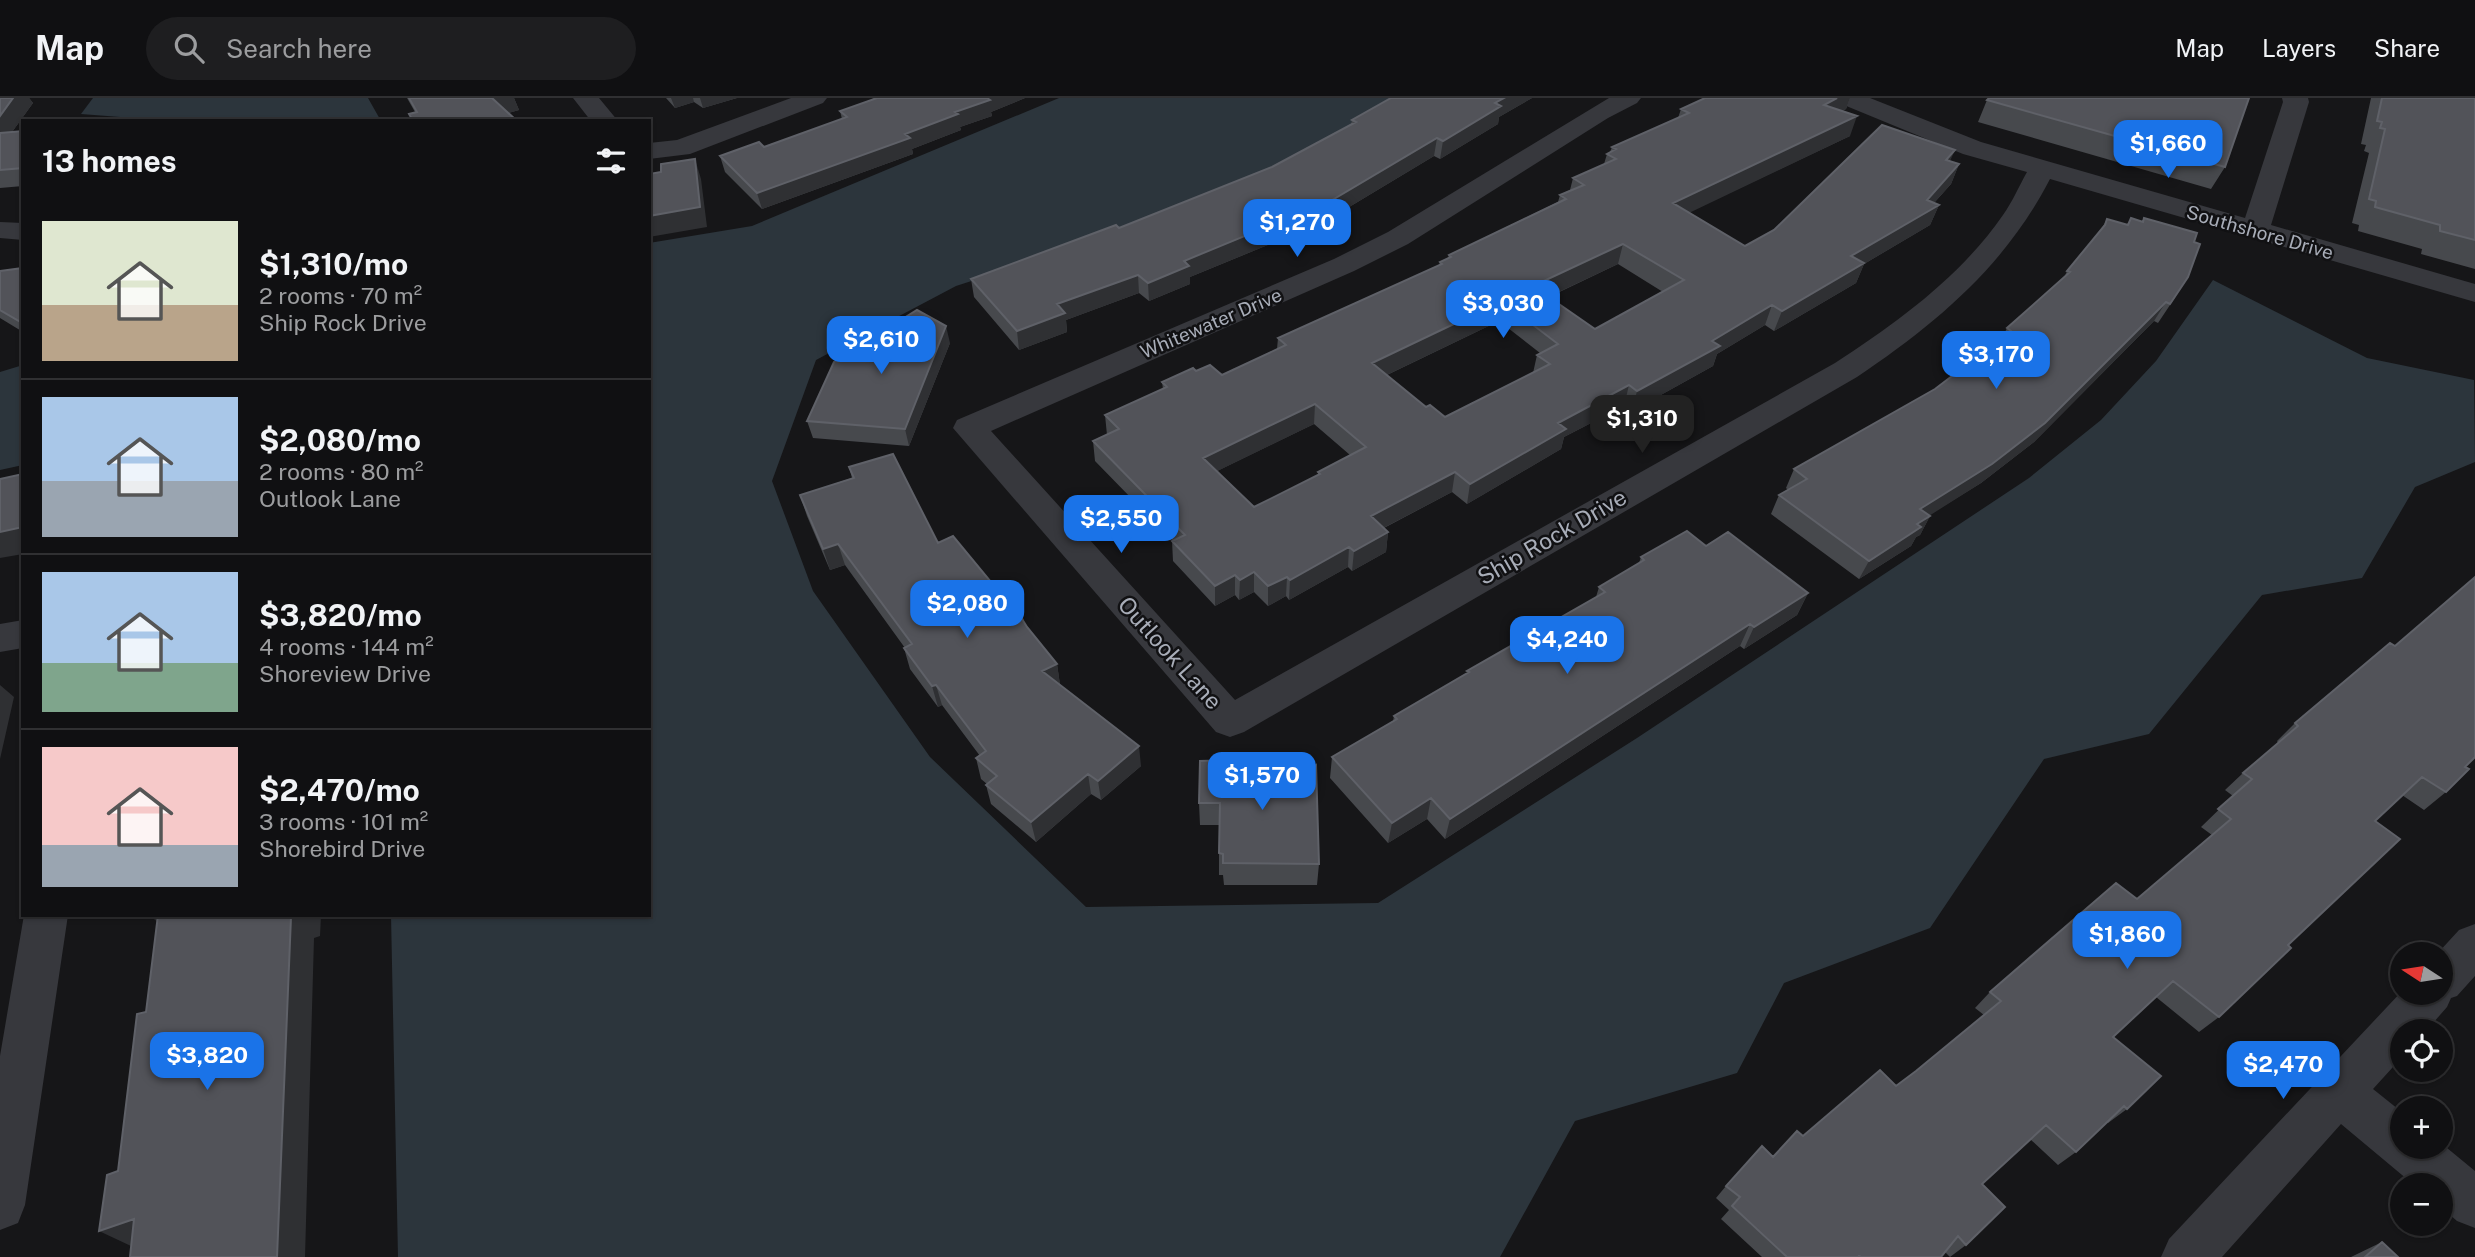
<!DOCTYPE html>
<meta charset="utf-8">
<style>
body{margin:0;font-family:"Public Sans",sans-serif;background:#1e1e20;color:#f1f3f6;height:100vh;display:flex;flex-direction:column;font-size:26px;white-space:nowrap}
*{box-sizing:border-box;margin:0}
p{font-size:23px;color:#9c9d9f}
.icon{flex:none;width:38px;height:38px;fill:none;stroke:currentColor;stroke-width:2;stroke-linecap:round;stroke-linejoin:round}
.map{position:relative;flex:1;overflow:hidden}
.drawer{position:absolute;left:21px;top:21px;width:630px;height:798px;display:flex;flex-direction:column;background:#101012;border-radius:0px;box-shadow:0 2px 5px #0004,0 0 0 2px #303032}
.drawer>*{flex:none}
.needle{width:46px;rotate:282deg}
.buttons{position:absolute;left:2390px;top:844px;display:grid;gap:14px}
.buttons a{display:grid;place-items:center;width:63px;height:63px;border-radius:50%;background:#101012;box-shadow:0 2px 5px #0004,0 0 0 2px #303032;font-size:35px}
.price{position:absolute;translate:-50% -60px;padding:0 16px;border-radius:14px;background:#1a73e8;color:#fff;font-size:23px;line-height:46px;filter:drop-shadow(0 2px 4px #0008)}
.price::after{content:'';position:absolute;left:50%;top:42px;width:21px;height:16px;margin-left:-10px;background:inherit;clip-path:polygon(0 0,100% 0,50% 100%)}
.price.current{background:#222;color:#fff}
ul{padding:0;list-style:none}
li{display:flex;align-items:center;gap:21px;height:175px;padding:0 21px}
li+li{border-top:2px solid #303032}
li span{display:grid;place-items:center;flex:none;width:196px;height:140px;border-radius:0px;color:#555}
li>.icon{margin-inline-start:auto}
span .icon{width:84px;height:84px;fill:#fffc;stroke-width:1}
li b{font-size:30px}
h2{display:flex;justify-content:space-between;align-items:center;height:84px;padding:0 21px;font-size:30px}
header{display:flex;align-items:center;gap:42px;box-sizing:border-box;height:98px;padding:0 35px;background:#101012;border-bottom:2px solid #303032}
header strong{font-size:33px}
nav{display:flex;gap:38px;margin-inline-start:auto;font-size:24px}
.search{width:490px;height:63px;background:#1e1e20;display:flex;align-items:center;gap:18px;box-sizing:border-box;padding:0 24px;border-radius:38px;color:#9c9d9f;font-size:26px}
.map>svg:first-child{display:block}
</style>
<header>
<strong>Map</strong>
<div class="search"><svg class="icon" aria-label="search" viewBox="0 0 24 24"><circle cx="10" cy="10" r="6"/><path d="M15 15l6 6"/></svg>Search here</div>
<nav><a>Map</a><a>Layers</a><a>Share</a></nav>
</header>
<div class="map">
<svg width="2475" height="1159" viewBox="0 0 2475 1159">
<rect width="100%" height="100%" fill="#161618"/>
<!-- water -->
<path fill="#2c353c" d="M 93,0 L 368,0 L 381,23 L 172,23 L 81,16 Z
M 1059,0 L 1399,0 L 1273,69 L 1049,158 L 956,188 L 816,262 L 772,383 L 813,493 L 930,659 L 1086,809 L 1378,805 L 1637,640 L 2029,380 L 2101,322 L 2156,263 L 2213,182 L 2367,260 L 2474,282 L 2475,364 L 2415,389 L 2362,480 L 2262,497 L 2149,636 L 2044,661 L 1930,830 L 1784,885 L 1737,975 L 1575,1023 L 1500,1159 L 398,1159 L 391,817 L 649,817 L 649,145 L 752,128 Z
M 23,267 L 23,367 L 0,372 L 0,274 Z"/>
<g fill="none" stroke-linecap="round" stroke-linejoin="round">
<!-- minor -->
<path fill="#37383d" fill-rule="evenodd" d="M 573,0 L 599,0 L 618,23 L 591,23 Z
M 791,0 L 827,0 L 823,5 L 690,56 L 649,61 L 649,45 L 677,42 Z
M 1609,0 L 1641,0 L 1637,5 L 1608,20 L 1408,146 L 1354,173 L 991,333 L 1235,602 L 1835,265 C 1898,224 1960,179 2003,117 C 2013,103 2019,88 2027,74 L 1963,56 L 1839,5 L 1835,0 L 1870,0 L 1981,44 L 2245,120 L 2283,4 L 2282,0 L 2308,0 L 2309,4 L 2271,127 L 2475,186 L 2475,204 L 2050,81 C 2006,167 1936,226 1857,279 L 1244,634 L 1230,639 L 1216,634 L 953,330 L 957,322 L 1334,161 L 1388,134 Z
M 0,124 L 23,125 L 23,142 L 0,140 Z
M 23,522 L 23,550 L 0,554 L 0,526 Z
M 24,817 L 68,817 L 25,1107 L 18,1125 L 0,1132 L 0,958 Z
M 2475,826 L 2475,878 L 2457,898 L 2451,900 L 2447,909 L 2426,933 L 2403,933 L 2403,958 L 2373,991 L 2403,1015 L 2403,1048 L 2441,1048 L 2441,1045 L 2475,1073 L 2475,1130 L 2457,1123 L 2441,1109 L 2441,1087 L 2414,1087 L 2341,1026 L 2222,1159 L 2161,1159 L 2169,1141 L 2403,892 L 2403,894 L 2441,894 L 2441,856 L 2437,856 L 2459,832 Z"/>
</g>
<!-- wall -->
<path fill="#47494d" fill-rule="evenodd" d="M 0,0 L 29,0 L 33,5 L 12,34 L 23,33 L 23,88 L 0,90 Z
M 407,0 L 514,0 L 519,12 L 508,15 L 517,23 L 412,23 L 409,16 L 415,14 Z
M 666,0 L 737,0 L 703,10 L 694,4 L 675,10 Z
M 872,0 L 1025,0 L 991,14 L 992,18 L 960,29 L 961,32 L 912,51 L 913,56 L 762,111 L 725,74 L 720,58 L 764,49 L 842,21 L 840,13 L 874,1 Z
M 1391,0 L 1532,0 L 1499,19 L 1498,26 L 1440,61 L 1434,58 L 1311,132 L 1309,130 L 1297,135 L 1190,179 L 1190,186 L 1149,203 L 1139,195 L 1066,222 L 1067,234 L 1019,252 L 974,199 L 971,181 L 1119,130 L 1272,69 L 1351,26 L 1352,22 Z
M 1705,0 L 1850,0 L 1846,11 L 1842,13 L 1850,38 L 1689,114 L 1745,148 L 1950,63 L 1959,66 L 1951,86 L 1934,105 L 1939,107 L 1930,127 L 1864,166 L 1856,185 L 1774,233 L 1765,227 L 1717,256 L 1713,268 L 1632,313 L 1624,308 L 1564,339 L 1561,351 L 1467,406 L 1452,394 L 1384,430 L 1388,434 L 1386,454 L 1352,473 L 1348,469 L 1289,502 L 1286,498 L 1268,508 L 1254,494 L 1239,502 L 1235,497 L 1215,508 L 1173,463 L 1172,443 L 1173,443 L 1095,363 L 1093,343 L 1107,337 L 1105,317 L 1163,291 L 1162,284 L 1196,273 L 1222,277 L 1277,251 L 1278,240 L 1439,167 L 1440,164 L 1448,160 L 1449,157 L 1558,104 L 1560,97 L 1570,92 L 1573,80 L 1604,66 L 1607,56 L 1610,54 L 1612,49 L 1678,20 L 1681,11 ZM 1618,166 L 1663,194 L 1595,231 L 1549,199 ZM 1499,223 L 1540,255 L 1537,257 L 1533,275 L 1445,319 L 1426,309 L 1387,277 ZM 1314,326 L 1350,357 L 1318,374 L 1318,377 L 1254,409 L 1217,373 Z
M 2371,0 L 2475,0 L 2475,171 L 2421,156 L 2422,151 L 2358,133 L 2359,127 L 2352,125 L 2369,55 L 2364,53 L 2366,47 L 2361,46 Z
M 1987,2 L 2225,69 L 2211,91 L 1978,24 Z
M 2144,120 L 2176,198 L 2158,225 L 2154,223 L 2034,344 L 1981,385 L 1929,417 L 1930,418 L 1920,437 L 1916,439 L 1911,448 L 1859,481 L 1771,416 L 1779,397 L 1788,392 L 1786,390 L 1794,371 L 1935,291 L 2002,240 L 2007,230 L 2064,180 L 2067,173 L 2101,132 L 2107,121 L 2128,127 L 2142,124 Z
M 23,170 L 23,234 L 0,220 L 0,173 Z
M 950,245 L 909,348 L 813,340 L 807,323 Z
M 849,369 L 938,445 L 995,489 L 1022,515 L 1024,524 L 1027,529 L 1057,566 L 1060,587 L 1141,668 L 1101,702 L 1091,696 L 1036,744 L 991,706 L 986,687 L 987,686 L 981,681 L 976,660 L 980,658 L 942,607 L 938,609 L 910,571 L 904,550 L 905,550 L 845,467 L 830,472 L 807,418 L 800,397 L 852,380 Z
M 1706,448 L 1808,495 L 1797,517 L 1744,551 L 1740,548 L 1445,741 L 1427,721 L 1388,745 L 1330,680 L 1332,659 L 1393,623 L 1394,618 L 1466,576 L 1467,573 L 1596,499 L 1599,489 L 1639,465 L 1641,459 Z
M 2295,625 L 2465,669 L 2446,694 L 2424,712 L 2402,697 L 2375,723 L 2288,847 L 2219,919 L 2199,934 L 2156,899 L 2113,939 L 2127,1011 L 2108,1025 L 2107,1024 L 2076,1054 L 2058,1067 L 2030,1041 L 1982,1086 L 1966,1147 L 1950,1159 L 1945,1154 L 1941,1159 L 1762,1159 L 1721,1121 L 1729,1112 L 1716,1100 L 1726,1088 L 1773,1059 L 1803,1038 L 1896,988 L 1916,973 L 1984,917 L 1975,910 L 1990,894 L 2137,801 L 2212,737 L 2201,729 L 2233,698 L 2225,692 L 2243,675 L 2278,645 L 2277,643 Z
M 1275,691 L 1319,766 L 1317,787 L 1224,787 L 1223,777 L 1219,777 L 1219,727 L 1200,727 L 1199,705 Z
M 2382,1144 L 2398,1159 L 2351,1159 Z"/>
<!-- shaded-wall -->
<path fill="#2f3033" d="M 13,0 L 29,0 L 33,5 L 7,41 L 0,57 L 0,18 Z
M 491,0 L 514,0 L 519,12 L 499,18 Z
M 671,0 L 693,0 L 694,4 L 675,10 Z
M 700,0 L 737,0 L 703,10 Z
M 986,0 L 1025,0 L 991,14 L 992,18 L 960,29 L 961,32 L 912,51 L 913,56 L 762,111 L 757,95 L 905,36 Z
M 1504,0 L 1532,0 L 1499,19 L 1498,26 L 1440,61 L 1443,43 Z
M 1837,0 L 1850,0 L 1846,11 L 1817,26 L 1824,7 Z
M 1857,18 L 1850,38 L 1668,125 L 1673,105 Z
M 1437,40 L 1434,58 L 1311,132 L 1312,114 Z
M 1955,52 L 1946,72 L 1946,62 Z
M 695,61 L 701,81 L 707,129 L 649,139 L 649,118 Z
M 1959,66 L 1951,86 L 1924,116 L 1939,107 L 1930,127 L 1864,166 L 1856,185 L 1774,233 L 1782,213 L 1851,158 L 1927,102 Z
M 1310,112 L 1309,130 L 1190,179 L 1190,186 L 1149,203 L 1148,185 L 1184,163 Z
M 1623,146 L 1618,166 L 1529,208 L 1533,188 Z
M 1138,177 L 1139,195 L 1066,222 L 1067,234 L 1019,252 L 1017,233 L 1057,206 Z
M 1502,203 L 1499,223 L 1370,285 L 1372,265 Z
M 2166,204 L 2154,223 L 2034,344 L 1981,385 L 1910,430 L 1920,411 Z
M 1772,207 L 1765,227 L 1717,256 L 1713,268 L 1632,313 L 1637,293 L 1712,243 Z
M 946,228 L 950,245 L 909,348 L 905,331 Z
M 1629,287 L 1624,308 L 1564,339 L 1561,351 L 1467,406 L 1470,386 L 1558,325 Z
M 1315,306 L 1314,326 L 1203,380 L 1203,360 Z
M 1455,374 L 1452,394 L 1368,438 L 1371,418 Z
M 1930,418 L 1920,437 L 1916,439 L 1911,448 L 1859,481 L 1869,463 L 1917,426 Z
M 23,429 L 23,456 L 0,460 L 0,434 Z
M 1388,434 L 1386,454 L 1352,473 L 1354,453 Z
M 838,446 L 845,467 L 830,472 L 823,451 Z
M 1349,449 L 1348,469 L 1289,502 L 1290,482 Z
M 1254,474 L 1254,494 L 1239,502 L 1240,482 Z
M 1235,477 L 1235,497 L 1215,508 L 1215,488 Z
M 1287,479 L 1286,498 L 1268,508 L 1268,488 Z
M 1808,495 L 1797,517 L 1744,551 L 1754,529 Z
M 1750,526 L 1740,548 L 1445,741 L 1450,721 Z
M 1057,566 L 1060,586 L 1046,594 L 1042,573 Z
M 0,587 L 14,599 L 0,661 Z
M 936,587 L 942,607 L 938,609 L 932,588 Z
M 1139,648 L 1141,668 L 1101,702 L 1098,683 Z
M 1088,676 L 1091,696 L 1036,744 L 1031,724 Z
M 1431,700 L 1427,721 L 1388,745 L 1392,725 Z
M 149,817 L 176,817 L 165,830 Z
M 298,817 L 321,817 L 320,838 L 314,840 L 305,1159 L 277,1159 L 291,819 Z
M 134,1121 L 131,1148 L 99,1133 Z"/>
<!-- building -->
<path fill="#525359" stroke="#5f6168" stroke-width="2" fill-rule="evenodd" d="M 0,0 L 13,0 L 0,18 Z
M 409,0 L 492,0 L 517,23 L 413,23 L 409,16 L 417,14 Z
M 877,0 L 987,0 L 990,2 L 955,14 L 958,16 L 905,36 L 910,40 L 757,95 L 720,58 L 759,44 L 764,49 L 847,19 L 840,13 Z
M 1391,0 L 1504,0 L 1495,5 L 1501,8 L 1443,43 L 1437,40 L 1312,114 L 1310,112 L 1298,116 L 1184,163 L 1189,168 L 1148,185 L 1138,177 L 1057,206 L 1065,215 L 1017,233 L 971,181 L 1116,127 L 1119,130 L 1272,69 L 1356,24 L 1352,22 Z
M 1705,0 L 1837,0 L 1824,7 L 1857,18 L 1673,105 L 1745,148 L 1774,132 L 1882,27 L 1955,52 L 1946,62 L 1959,66 L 1927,102 L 1939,107 L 1851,158 L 1864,165 L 1782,213 L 1772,207 L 1712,243 L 1720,248 L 1637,293 L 1629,287 L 1558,325 L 1566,331 L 1470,386 L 1455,374 L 1371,418 L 1388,434 L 1354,453 L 1349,449 L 1290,482 L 1287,479 L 1268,488 L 1254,474 L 1240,482 L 1235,477 L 1215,488 L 1172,443 L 1185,437 L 1093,343 L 1119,331 L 1105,317 L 1167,289 L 1162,284 L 1193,270 L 1196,273 L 1210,267 L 1222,277 L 1286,247 L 1278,240 L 1442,166 L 1440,164 L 1451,159 L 1449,157 L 1566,101 L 1560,97 L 1584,87 L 1573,80 L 1616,61 L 1607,56 L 1616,51 L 1612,49 L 1689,15 L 1681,11 ZM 1623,146 L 1684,182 L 1595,231 L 1533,188 ZM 1502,203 L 1558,246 L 1537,257 L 1550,266 L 1445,319 L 1430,307 L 1426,309 L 1372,265 ZM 1315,306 L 1366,349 L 1318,374 L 1320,376 L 1254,409 L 1203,360 Z
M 1989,0 L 2249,0 L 2225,69 L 1987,2 Z
M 2382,0 L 2475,0 L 2475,142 L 2440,133 L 2440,127 L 2375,109 L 2376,103 L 2369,101 L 2385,31 L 2380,30 L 2382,24 L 2377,23 Z
M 23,33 L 23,70 L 0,72 L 0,35 Z
M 695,61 L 700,109 L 649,118 L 649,76 L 661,74 L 661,66 Z
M 2131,120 L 2143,124 L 2144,120 L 2197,135 L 2194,144 L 2200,146 L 2188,179 L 2170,206 L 2166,204 L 2045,325 L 1992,366 L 1920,411 L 1930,418 L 1917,426 L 1921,429 L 1869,463 L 1779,397 L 1807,381 L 1794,371 L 1935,291 L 2011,233 L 2007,230 L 2070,174 L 2067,173 L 2105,127 L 2107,121 L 2128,127 Z
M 23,170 L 23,221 L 19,223 L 0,212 L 0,173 Z
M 917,212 L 946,228 L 905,331 L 807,323 L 834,264 Z
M 893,356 L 938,445 L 953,438 L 995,489 L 999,487 L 1022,515 L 1019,516 L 1027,529 L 1057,566 L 1042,573 L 1139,648 L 1098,683 L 1088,676 L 1031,724 L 986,687 L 997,678 L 976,660 L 986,653 L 936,587 L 932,588 L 904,550 L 912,546 L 838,446 L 823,451 L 800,397 L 854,380 L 849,369 Z
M 23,376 L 23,429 L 0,434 L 0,381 Z
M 1687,433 L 1706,448 L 1728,434 L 1808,495 L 1754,529 L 1750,526 L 1450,721 L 1431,700 L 1392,725 L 1332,659 L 1397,621 L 1394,618 L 1469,574 L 1467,573 L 1605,494 L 1599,489 L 1644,462 L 1641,459 Z
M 2475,479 L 2475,659 L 2465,669 L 2469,671 L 2446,694 L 2422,679 L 2375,723 L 2400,741 L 2288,847 L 2291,850 L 2219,919 L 2173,883 L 2113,939 L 2161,978 L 2127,1011 L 2124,1008 L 2076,1054 L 2046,1027 L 1982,1086 L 2005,1109 L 1966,1147 L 1958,1138 L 1941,1159 L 1861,1159 L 1859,1158 L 1858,1159 L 1787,1159 L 1732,1108 L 1740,1099 L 1726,1088 L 1762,1048 L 1773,1059 L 1797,1033 L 1803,1038 L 1880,972 L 1896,988 L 1916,973 L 2001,903 L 1990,894 L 2116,785 L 2137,801 L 2231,721 L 2218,711 L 2252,681 L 2243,675 L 2298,628 L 2295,625 L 2390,545 L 2395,548 Z
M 1275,661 L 1275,691 L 1316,667 L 1319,766 L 1223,765 L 1223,756 L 1219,755 L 1220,705 L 1199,705 L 1200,663 Z
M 158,817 L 298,817 L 291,819 L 277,1159 L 130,1159 L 134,1121 L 99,1133 L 107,1077 L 118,1073 L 137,916 L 146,914 Z
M 2382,1144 L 2398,1159 L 2365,1159 Z"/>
<g text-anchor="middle" stroke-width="5" stroke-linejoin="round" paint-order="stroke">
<!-- far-street labels -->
<g font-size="19" fill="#a8adb8" stroke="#111113">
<text transform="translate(2260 134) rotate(16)" y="7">Southshore Drive</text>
<text transform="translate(1211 225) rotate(-23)" y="7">Whitewater Drive</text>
</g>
<!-- street labels -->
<g font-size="23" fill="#a8adb8" stroke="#111113">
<text transform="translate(1552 439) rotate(-30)" y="8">Ship Rock Drive</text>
<text transform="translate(1170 555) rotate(48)" y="8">Outlook Lane</text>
</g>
</g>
</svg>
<div class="buttons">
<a><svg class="needle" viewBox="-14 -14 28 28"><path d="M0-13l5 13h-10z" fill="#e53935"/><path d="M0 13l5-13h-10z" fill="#9c9d9f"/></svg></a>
<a><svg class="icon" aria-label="locate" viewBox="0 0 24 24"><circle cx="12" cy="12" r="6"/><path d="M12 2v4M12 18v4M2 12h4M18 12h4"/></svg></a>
<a>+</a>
<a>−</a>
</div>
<b class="price" style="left:2168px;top:82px">$1,660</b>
<b class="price" style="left:1297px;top:161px">$1,270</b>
<b class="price" style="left:1503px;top:242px">$3,030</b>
<b class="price" style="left:881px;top:278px">$2,610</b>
<b class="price" style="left:1996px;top:293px">$3,170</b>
<b class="price current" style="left:1642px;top:357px">$1,310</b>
<b class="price" style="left:1121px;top:457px">$2,550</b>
<b class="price" style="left:967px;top:542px">$2,080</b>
<b class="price" style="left:1567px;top:578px">$4,240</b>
<b class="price" style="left:1262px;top:714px">$1,570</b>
<b class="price" style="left:2127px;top:873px">$1,860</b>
<b class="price" style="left:207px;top:994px">$3,820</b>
<b class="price" style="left:2283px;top:1003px">$2,470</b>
<section class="drawer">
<h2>13 homes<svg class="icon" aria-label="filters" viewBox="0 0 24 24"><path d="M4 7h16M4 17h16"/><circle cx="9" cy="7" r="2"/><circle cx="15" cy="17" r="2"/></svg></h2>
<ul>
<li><span style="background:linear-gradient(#dfe7d0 60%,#b9a48a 0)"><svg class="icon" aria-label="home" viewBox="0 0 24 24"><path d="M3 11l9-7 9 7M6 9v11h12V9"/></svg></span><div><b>$1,310/mo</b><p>2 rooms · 70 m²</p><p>Ship Rock Drive</p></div></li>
<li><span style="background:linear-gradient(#a9c7e8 60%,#9aa5b1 0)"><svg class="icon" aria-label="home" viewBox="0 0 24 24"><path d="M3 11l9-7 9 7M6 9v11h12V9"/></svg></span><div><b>$2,080/mo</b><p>2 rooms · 80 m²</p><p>Outlook Lane</p></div></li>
<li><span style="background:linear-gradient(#a9c7e8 65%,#7fa58c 0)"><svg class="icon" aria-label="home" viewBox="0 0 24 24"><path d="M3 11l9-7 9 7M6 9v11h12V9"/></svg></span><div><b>$3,820/mo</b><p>4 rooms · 144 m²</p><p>Shoreview Drive</p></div></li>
<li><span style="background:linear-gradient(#f6c9c9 70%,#9aa5b1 0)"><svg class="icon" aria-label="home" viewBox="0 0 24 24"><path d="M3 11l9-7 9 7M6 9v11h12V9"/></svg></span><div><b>$2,470/mo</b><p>3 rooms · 101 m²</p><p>Shorebird Drive</p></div></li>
</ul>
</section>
</div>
